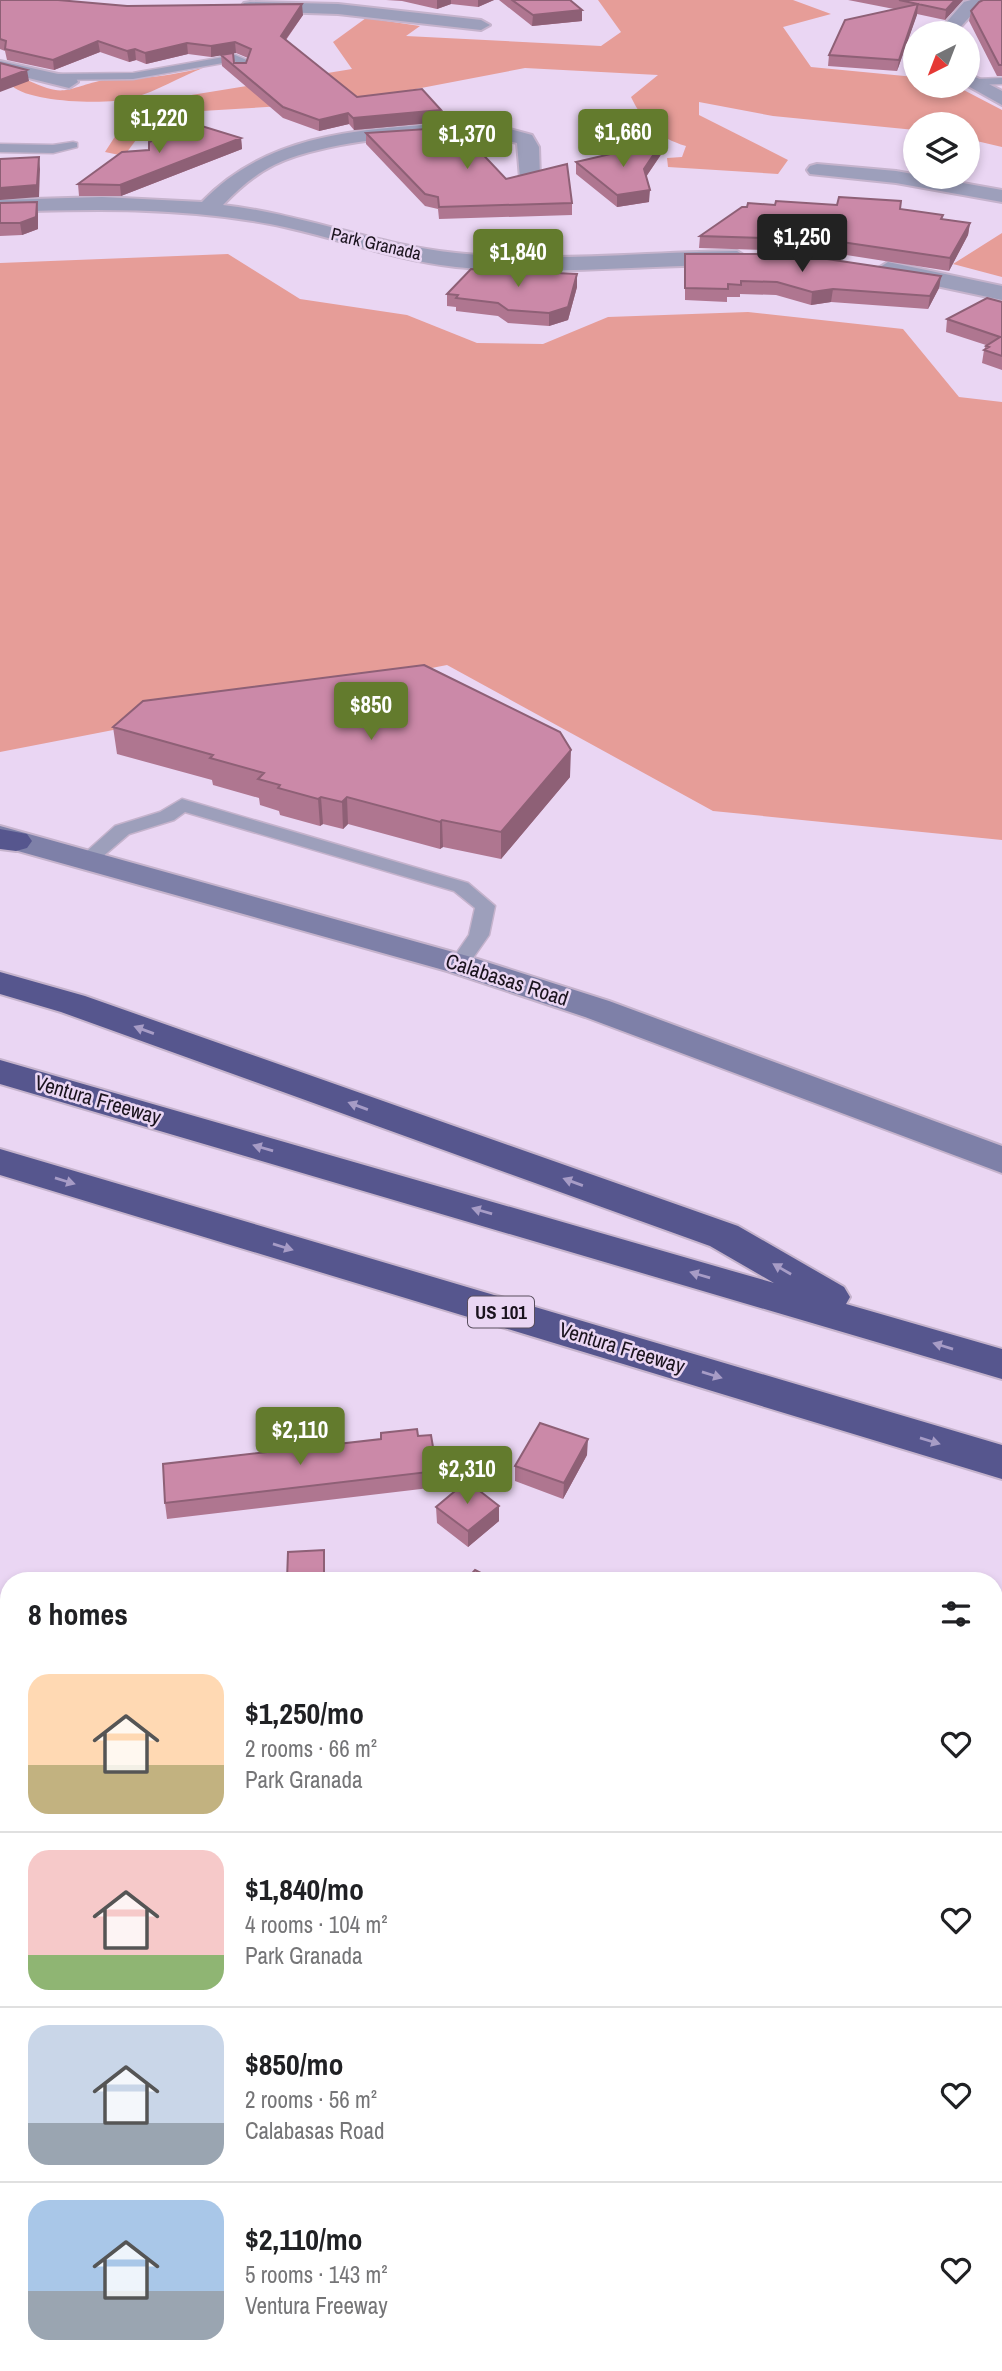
<!DOCTYPE html>
<meta charset="utf-8">
<style>
body{margin:0;font-family:"Archivo Narrow",sans-serif;background:#f6f6f6;color:#202124;height:100vh;display:flex;flex-direction:column;font-size:26px;white-space:nowrap}
*{box-sizing:border-box;margin:0}
p{font-size:23px;color:#757577}
.icon{flex:none;width:38px;height:38px;fill:none;stroke:currentColor;stroke-width:2;stroke-linecap:round;stroke-linejoin:round}
.map{position:relative;flex:1;overflow:hidden}
.panel{position:absolute;left:0px;top:1572px;width:1003px;height:800px;display:flex;flex-direction:column;background:#fff;border-radius:28px 28px 0 0;box-shadow:0 4px 10px #0003}
.panel>*{flex:none}
.needle{width:46px;rotate:222deg}
.tools{position:absolute;left:903px;top:21px;display:grid;gap:14px}
.tools a{display:grid;place-items:center;width:77px;height:77px;border-radius:50%;background:#fff;box-shadow:0 4px 10px #0003;font-size:35px}
.price{position:absolute;translate:-50% -60px;padding:0 16px;border-radius:7px;background:#637b2d;color:#fff;font-size:23px;line-height:46px;filter:drop-shadow(0 2px 4px #0008)}
.price::after{content:'';position:absolute;left:50%;top:42px;width:21px;height:16px;margin-left:-10px;background:inherit;clip-path:polygon(0 0,100% 0,50% 100%)}
.price.current{background:#222;color:#fff}
ul{padding:0;list-style:none}
li{display:flex;align-items:center;gap:21px;height:175px;padding:0 28px}
li+li{border-top:2px solid #e0e0e0}
li span{display:grid;place-items:center;flex:none;width:196px;height:140px;border-radius:21px;color:#555}
li>.icon{margin-inline-start:auto}
span .icon{width:84px;height:84px;fill:#fffc;stroke-width:1}
li b{font-size:30px}
h2{display:flex;justify-content:space-between;align-items:center;height:84px;padding:0 28px;font-size:30px}
.map>svg:first-child{display:block}
</style>
<div class="map">
<svg width="1002" height="2371" viewBox="0 0 1002 2371">
<rect width="100%" height="100%" fill="#ead6f3"/>
<!-- green -->
<path fill="#e69d98" d="M 598,0 L 793,0 L 831,14 L 783,27 L 811,67 L 915,77 L 915,86 L 956,86 L 1002,110 L 1002,147 L 968,139 L 968,124 L 915,124 L 915,130 L 773,116 L 699,102 L 699,115 L 788,160 L 778,174 L 668,167 L 667,158 L 682,157 L 686,146 C 658,138 643,122 631,97 L 658,75 L 525,68 L 348,102 L 202,111 L 142,132 L 124,156 L 105,152 L 136,104 L 352,69 L 333,42 L 366,18 L 420,26 L 406,36 L 601,46 L 621,32 Z
M 203,68 C 180,77 157,91 133,98 C 109,105 31,103 12,86 L 27,80 C 64,97 63,90 99,81 C 111,77 126,79 138,78 C 160,77 181,73 203,68 Z
M 1002,233 L 1002,277 L 953,264 Z
M 228,254 L 300,299 L 407,315 L 477,343 L 543,344 L 608,317 L 748,312 L 903,329 L 959,397 L 1002,402 L 1002,840 L 713,811 L 447,665 L 0,752 L 0,263 Z
M 994,1735 L 1002,1735 L 1002,2371 L 306,2371 L 306,2362 L 994,2362 Z"/>
<g fill="none" stroke-linecap="round" stroke-linejoin="round">
<!-- service casing -->
<g stroke="#c5b3cc" stroke-width="3">
<path id="service" d="M 235,55 L 249,61 L 245,72 L 237,72 L 238,63 L 234,61 L 133,79 L 50,80 L 45,77 L 50,74 L 133,73 Z
M 1002,78 L 1002,84 L 975,85 L 970,82 L 975,79 Z
M 73,142 L 77,143 L 77,147 L 53,153 L 0,152 L 0,144 L 53,145 Z
M 182,799 L 468,883 L 495,906 L 489,935 L 466,968 L 452,968 L 449,964 L 469,935 L 475,908 L 454,891 L 185,812 L 174,820 L 129,834 L 94,864 L 87,866 L 77,860 L 115,826 L 160,812 Z"/>
</g>
<!-- minor casing -->
<g stroke="#c5b3cc" stroke-width="4">
<path id="minor" d="M 971,0 L 997,0 L 976,10 L 955,33 L 937,33 L 964,2 Z
M 250,2 L 338,4 L 481,20 L 490,25 L 481,30 L 338,14 L 244,11 L 241,7 L 244,3 Z
M 0,61 L 76,78 L 78,82 L 69,88 L 0,71 Z
M 968,73 L 1002,91 L 1002,105 L 968,86 Z
M 438,124 L 502,127 L 532,135 L 539,147 L 540,178 L 530,184 L 520,178 L 517,143 C 457,127 330,138 274,165 C 254,175 238,189 223,205 C 302,214 377,245 456,253 C 549,263 644,252 737,251 L 748,258 L 737,265 C 643,265 549,276 456,267 C 392,260 332,236 270,224 C 181,207 90,209 0,212 L 0,200 L 102,197 L 202,202 C 265,136 352,130 438,124 Z
M 817,164 L 896,171 L 1002,190 L 1002,202 L 896,183 L 810,174 L 807,170 L 810,166 Z
M 888,262 L 1002,286 L 1002,300 L 880,274 L 877,269 Z"/>
</g>
<!-- secondary casing -->
<g stroke="#c5b3cc" stroke-width="4">
<path id="secondary" d="M 0,826 L 471,957 L 609,1001 L 1002,1146 L 1002,1173 L 585,1017 L 447,971 L 0,846 Z"/>
</g>
<!-- motorway casing -->
<g stroke="#c5b3cc" stroke-width="4">
<path id="motorway" d="M 0,829 L 27,834 L 32,841 L 27,848 L 16,851 L 0,849 Z
M 0,972 L 85,996 L 738,1226 L 844,1287 L 850,1297 L 846,1304 L 1002,1349 L 1002,1379 L 0,1084 L 0,1060 L 774,1283 L 710,1246 L 61,1012 L 0,994 Z
M 0,1149 L 1002,1445 L 1002,1479 L 0,1175 Z"/>
</g>
<!-- service -->
<use href="#service" fill="#9d9fbb" fill-rule="evenodd"/>
<!-- minor -->
<use href="#minor" fill="#9d9fbb" fill-rule="evenodd"/>
<!-- secondary -->
<use href="#secondary" fill="#7e80a8" fill-rule="evenodd"/>
<!-- motorway -->
<use href="#motorway" fill="#56568e" fill-rule="evenodd"/>
</g>
<!-- wall -->
<path fill="#af7690" fill-rule="evenodd" d="M 0,0 L 303,15 L 286,40 L 357,97 L 441,110 L 441,122 L 354,130 L 349,124 L 319,131 L 283,118 L 222,66 L 221,55 L 211,57 L 188,54 L 146,64 L 136,60 L 129,62 L 100,52 L 54,70 L 7,60 L 5,51 L 0,49 ZM 233,53 L 236,53 L 248,58 L 246,63 L 234,63 Z
M 386,0 L 494,0 L 478,7 L 451,4 L 437,9 L 402,1 Z
M 499,0 L 570,0 L 582,21 L 532,26 Z
M 848,0 L 963,0 L 945,20 L 917,14 L 897,71 L 828,66 L 829,55 L 894,9 Z
M 1002,0 L 1002,76 L 997,76 L 969,21 L 971,11 Z
M 366,133 L 506,179 L 572,203 L 572,215 L 439,219 L 438,209 L 425,206 L 366,144 Z
M 241,138 L 242,149 L 121,196 L 79,196 L 78,184 L 149,150 Z
M 662,142 L 662,153 L 646,177 L 649,202 L 617,207 L 576,174 L 576,162 Z
M 37,202 L 38,214 L 38,229 L 22,235 L 0,236 L 0,203 Z
M 900,210 L 942,219 L 970,223 L 968,235 L 949,271 L 827,252 L 699,248 L 700,236 Z
M 685,254 L 941,276 L 939,288 L 928,309 L 831,302 L 811,305 L 776,295 L 740,294 L 740,297 L 727,297 L 727,302 L 685,300 Z
M 577,274 L 577,287 L 568,320 L 549,326 L 508,323 L 498,316 L 456,311 L 456,307 L 447,306 L 447,294 Z
M 1002,302 L 1002,370 L 982,363 L 984,350 L 986,345 L 946,332 L 947,319 Z
M 113,727 L 570,777 L 501,859 L 443,847 L 440,849 L 348,824 L 343,829 L 323,824 L 320,826 L 280,815 L 279,811 L 260,805 L 259,798 L 213,785 L 212,780 L 117,754 Z
M 418,1436 L 437,1471 L 438,1487 L 167,1519 L 165,1503 Z
M 587,1455 L 563,1499 L 515,1481 L 515,1466 Z
M 499,1506 L 499,1521 L 468,1547 L 437,1523 L 436,1507 Z"/>
<!-- shaded-wall -->
<path fill="#8e6076" d="M 437,0 L 451,0 L 451,4 L 437,9 Z
M 478,0 L 494,0 L 478,7 Z
M 955,0 L 963,0 L 945,20 L 946,10 Z
M 302,4 L 303,15 L 281,46 L 281,36 Z
M 918,4 L 917,15 L 897,71 L 899,60 Z
M 582,10 L 582,21 L 532,26 L 533,15 Z
M 98,41 L 100,52 L 54,70 L 53,60 Z
M 235,42 L 236,53 L 211,57 L 211,46 Z
M 187,43 L 188,54 L 146,64 L 145,53 Z
M 135,49 L 136,60 L 129,62 L 127,51 Z
M 27,70 L 29,81 L 0,92 L 0,80 Z
M 441,110 L 441,122 L 354,130 L 353,118 Z
M 348,113 L 349,124 L 319,131 L 319,120 Z
M 241,138 L 242,149 L 121,196 L 120,185 Z
M 662,142 L 662,153 L 643,181 L 644,169 Z
M 39,157 L 40,169 L 39,197 L 0,200 L 0,188 Z
M 650,190 L 649,202 L 617,207 L 617,195 Z
M 37,202 L 38,214 L 38,229 L 22,235 L 20,223 Z
M 970,223 L 968,235 L 949,271 L 950,258 Z
M 577,274 L 577,287 L 568,320 L 549,326 L 549,313 Z
M 941,276 L 939,288 L 928,309 L 930,296 Z
M 833,289 L 831,302 L 811,305 L 812,292 Z
M 571,750 L 570,777 L 501,859 L 501,832 Z
M 321,797 L 323,824 L 320,826 L 318,799 Z
M 347,797 L 348,824 L 343,829 L 342,802 Z
M 442,820 L 443,847 L 440,849 L 440,822 Z
M 588,1439 L 587,1455 L 563,1499 L 564,1483 Z
M 499,1506 L 499,1521 L 468,1547 L 468,1531 Z
M 324,1550 L 325,1566 L 325,1580 L 324,1580 Z"/>
<!-- building -->
<path fill="#cb89a8" stroke="#8e6076" stroke-width="2" d="M 0,0 L 58,0 L 127,6 L 302,4 L 281,36 L 357,97 L 422,89 L 441,110 L 353,118 L 348,113 L 319,120 L 283,107 L 221,55 L 233,53 L 234,63 L 246,63 L 251,49 L 235,42 L 211,46 L 187,43 L 145,53 L 135,49 L 127,51 L 98,41 L 53,60 L 5,49 L 6,41 L 0,39 Z
M 512,0 L 570,0 L 582,10 L 533,15 Z
M 899,0 L 955,0 L 946,10 Z
M 983,0 L 1002,0 L 1002,65 L 999,65 L 971,11 L 979,2 Z
M 918,4 L 899,60 L 829,55 L 845,20 Z
M 0,63 L 27,70 L 0,80 Z
M 195,124 L 241,138 L 120,185 L 78,184 L 122,152 L 149,150 L 149,142 Z
M 457,127 L 506,179 L 567,164 L 572,203 L 439,207 L 438,197 L 425,194 L 366,133 Z
M 662,142 L 644,169 L 650,190 L 617,195 L 576,162 Z
M 39,157 L 37,185 L 0,188 L 0,159 Z
M 839,197 L 901,201 L 900,209 L 943,215 L 941,219 L 970,223 L 950,258 L 828,240 L 700,236 L 742,207 L 747,207 L 748,203 L 775,205 L 776,201 L 837,205 Z
M 37,202 L 36,217 L 20,223 L 0,223 L 0,203 Z
M 685,254 L 756,254 L 827,259 L 941,276 L 930,296 L 833,289 L 812,292 L 777,282 L 741,281 L 741,285 L 728,284 L 728,289 L 685,288 Z
M 471,269 L 577,274 L 568,307 L 549,313 L 508,310 L 498,303 L 456,298 L 458,295 L 447,294 Z
M 987,298 L 1002,302 L 1002,356 L 984,350 L 989,347 L 986,346 L 1000,337 L 947,319 Z
M 424,665 L 560,732 L 571,750 L 501,832 L 442,820 L 440,822 L 347,797 L 342,802 L 321,797 L 318,799 L 278,788 L 280,785 L 258,779 L 264,773 L 210,758 L 213,755 L 113,727 L 143,701 Z
M 540,1423 L 588,1439 L 564,1483 L 515,1466 Z
M 417,1429 L 418,1436 L 431,1435 L 437,1471 L 165,1503 L 163,1464 L 381,1439 L 381,1433 Z
M 467,1481 L 499,1506 L 468,1531 L 436,1507 Z
M 324,1550 L 324,1580 L 287,1580 L 288,1552 Z
M 475,1570 L 494,1580 L 466,1580 Z"/>
<!-- one-way arrows -->
<defs><path id="oneway-solid" d="M-6-.8H1V-3.2L6.5 0L1 3.2V.8H-6Z" transform="scale(1.75)"/></defs>
<g fill="#a79cc6">
<use href="#oneway-solid" transform="translate(144 1030) rotate(-160)"/>
<use href="#oneway-solid" transform="translate(358 1106) rotate(-160)"/>
<use href="#oneway-solid" transform="translate(263 1148) rotate(-164)"/>
<use href="#oneway-solid" transform="translate(65 1181) rotate(17)"/>
<use href="#oneway-solid" transform="translate(573 1182) rotate(-160)"/>
<use href="#oneway-solid" transform="translate(482 1211) rotate(-164)"/>
<use href="#oneway-solid" transform="translate(283 1247) rotate(17)"/>
<use href="#oneway-solid" transform="translate(782 1269) rotate(-150)"/>
<use href="#oneway-solid" transform="translate(700 1275) rotate(-164)"/>
<use href="#oneway-solid" transform="translate(943 1346) rotate(-163)"/>
<use href="#oneway-solid" transform="translate(712 1375) rotate(17)"/>
<use href="#oneway-solid" transform="translate(930 1441) rotate(17)"/>
</g>
<g text-anchor="middle" stroke-width="5" stroke-linejoin="round" paint-order="stroke">
<!-- far-street labels -->
<g font-size="18" fill="#1a131d" stroke="#ead6f3">
<text transform="translate(376 244) rotate(13)" y="6">Park Granada</text>
</g>
<!-- shield labels -->
<rect fill="#ead6f3" stroke="#584e5d" stroke-width="2" x="468" y="1296.5" width="66" height="31" rx="5"/>
<g font-size="19" font-weight="bold" fill="#1a131d">
<text x="501" y="1319">US 101</text>
</g>
<!-- street labels -->
<g font-size="21" fill="#1a131d" stroke="#ead6f3">
<text transform="translate(507 980) rotate(18)" y="7">Calabasas Road</text>
<text transform="translate(98 1100) rotate(16)" y="7">Ventura Freeway</text>
<text transform="translate(622 1348) rotate(17)" y="7">Ventura Freeway</text>
</g>
</g>
</svg>
<div class="tools">
<a><svg class="needle" viewBox="-14 -14 28 28"><path d="M0-13l5 13h-10z" fill="#e53935"/><path d="M0 13l5-13h-10z" fill="#757577"/></svg></a>
<a><svg class="icon" aria-label="layers" viewBox="0 0 24 24"><path d="M12 4l9 5-9 5-9-5zM3 14l9 5 9-5"/></svg></a>
</div>
<b class="price" style="left:159px;top:155px">$1,220</b>
<b class="price" style="left:623px;top:169px">$1,660</b>
<b class="price" style="left:467px;top:171px">$1,370</b>
<b class="price current" style="left:802px;top:274px">$1,250</b>
<b class="price" style="left:518px;top:289px">$1,840</b>
<b class="price" style="left:371px;top:742px">$850</b>
<b class="price" style="left:300px;top:1467px">$2,110</b>
<b class="price" style="left:467px;top:1506px">$2,310</b>
<section class="panel">
<h2>8 homes<svg class="icon" aria-label="filters" viewBox="0 0 24 24"><path d="M4 7h16M4 17h16"/><circle cx="9" cy="7" r="2"/><circle cx="15" cy="17" r="2"/></svg></h2>
<ul>
<li><span style="background:linear-gradient(#ffd9b3 65%,#c2b280 0)"><svg class="icon" aria-label="home" viewBox="0 0 24 24"><path d="M3 11l9-7 9 7M6 9v11h12V9"/></svg></span><div><b>$1,250/mo</b><p>2 rooms · 66 m²</p><p>Park Granada</p></div><svg class="icon" aria-label="heart" viewBox="0 0 24 24"><path d="M12 20l-8-8c-3-5 5-10 8-4 3-6 11-1 8 4z"/></svg></li>
<li><span style="background:linear-gradient(#f6c9c9 75%,#8fb573 0)"><svg class="icon" aria-label="home" viewBox="0 0 24 24"><path d="M3 11l9-7 9 7M6 9v11h12V9"/></svg></span><div><b>$1,840/mo</b><p>4 rooms · 104 m²</p><p>Park Granada</p></div><svg class="icon" aria-label="heart" viewBox="0 0 24 24"><path d="M12 20l-8-8c-3-5 5-10 8-4 3-6 11-1 8 4z"/></svg></li>
<li><span style="background:linear-gradient(#c9d6e8 70%,#9aa5b1 0)"><svg class="icon" aria-label="home" viewBox="0 0 24 24"><path d="M3 11l9-7 9 7M6 9v11h12V9"/></svg></span><div><b>$850/mo</b><p>2 rooms · 56 m²</p><p>Calabasas Road</p></div><svg class="icon" aria-label="heart" viewBox="0 0 24 24"><path d="M12 20l-8-8c-3-5 5-10 8-4 3-6 11-1 8 4z"/></svg></li>
<li><span style="background:linear-gradient(#a9c7e8 65%,#9aa5b1 0)"><svg class="icon" aria-label="home" viewBox="0 0 24 24"><path d="M3 11l9-7 9 7M6 9v11h12V9"/></svg></span><div><b>$2,110/mo</b><p>5 rooms · 143 m²</p><p>Ventura Freeway</p></div><svg class="icon" aria-label="heart" viewBox="0 0 24 24"><path d="M12 20l-8-8c-3-5 5-10 8-4 3-6 11-1 8 4z"/></svg></li>
</ul>
</section>
</div>
